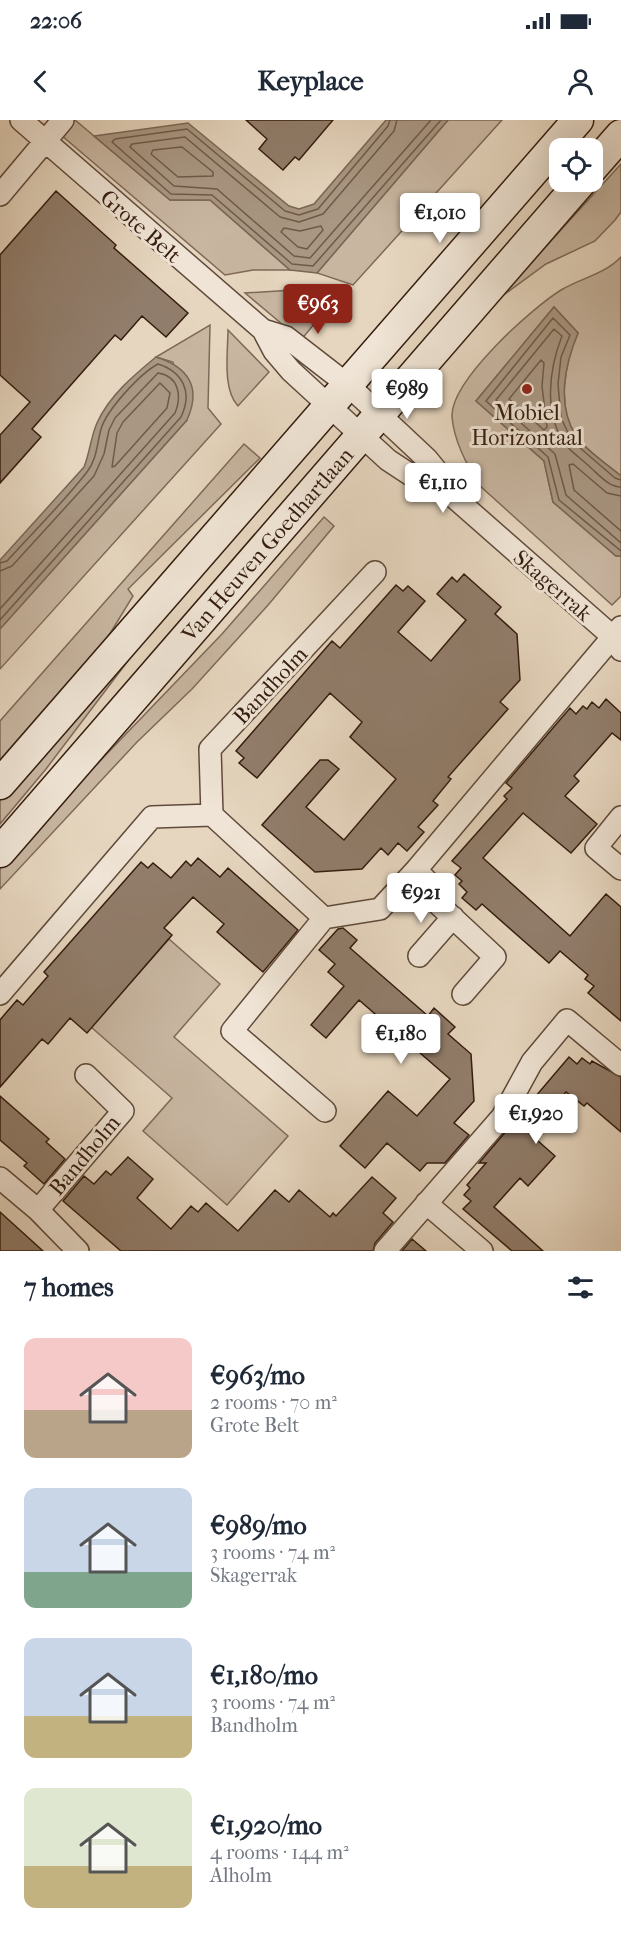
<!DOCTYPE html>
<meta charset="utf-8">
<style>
body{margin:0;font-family:"IM FELL French Canon",serif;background:#f2f2f3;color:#1f2937;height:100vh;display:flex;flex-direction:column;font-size:22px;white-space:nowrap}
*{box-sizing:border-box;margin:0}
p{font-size:20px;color:#747a83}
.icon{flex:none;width:33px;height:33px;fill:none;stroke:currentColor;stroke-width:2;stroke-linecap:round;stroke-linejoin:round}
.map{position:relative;height:1131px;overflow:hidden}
.side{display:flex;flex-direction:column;background:#fff;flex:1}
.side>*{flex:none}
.controls{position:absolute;left:549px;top:18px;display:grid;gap:12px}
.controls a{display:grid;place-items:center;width:54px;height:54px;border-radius:12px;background:#fff;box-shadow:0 6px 24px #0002;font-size:30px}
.price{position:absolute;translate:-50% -51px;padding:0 14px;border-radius:6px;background:#fff;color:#222;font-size:20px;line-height:39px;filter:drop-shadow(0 2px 3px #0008)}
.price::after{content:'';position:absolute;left:50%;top:36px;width:18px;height:14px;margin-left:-9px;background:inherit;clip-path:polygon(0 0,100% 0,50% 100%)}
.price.selected{background:#8f2418;color:#fff}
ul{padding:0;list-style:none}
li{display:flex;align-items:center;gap:18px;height:150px;padding:0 24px}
li span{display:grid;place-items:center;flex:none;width:168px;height:120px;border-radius:12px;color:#555}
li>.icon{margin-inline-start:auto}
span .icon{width:72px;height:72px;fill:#fffc;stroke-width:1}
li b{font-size:26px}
h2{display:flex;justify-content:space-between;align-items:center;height:72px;padding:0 24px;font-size:26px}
.status{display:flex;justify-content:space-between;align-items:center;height:42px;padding:0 30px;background:#fff;direction:ltr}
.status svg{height:16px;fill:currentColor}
header{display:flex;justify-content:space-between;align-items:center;height:78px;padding:0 24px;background:#fff;font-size:27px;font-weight:800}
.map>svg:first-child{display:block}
</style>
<div class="status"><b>22:06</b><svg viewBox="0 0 49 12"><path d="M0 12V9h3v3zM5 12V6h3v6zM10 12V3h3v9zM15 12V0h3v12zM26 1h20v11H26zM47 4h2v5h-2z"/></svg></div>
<header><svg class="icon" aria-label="back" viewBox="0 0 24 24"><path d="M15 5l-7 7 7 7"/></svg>Keyplace<svg class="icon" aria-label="person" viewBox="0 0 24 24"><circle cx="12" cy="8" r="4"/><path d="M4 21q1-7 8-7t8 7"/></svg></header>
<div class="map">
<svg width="621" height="1131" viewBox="0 0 621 1131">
<rect width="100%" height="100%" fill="#e6d6bf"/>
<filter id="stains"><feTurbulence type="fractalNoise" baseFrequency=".00333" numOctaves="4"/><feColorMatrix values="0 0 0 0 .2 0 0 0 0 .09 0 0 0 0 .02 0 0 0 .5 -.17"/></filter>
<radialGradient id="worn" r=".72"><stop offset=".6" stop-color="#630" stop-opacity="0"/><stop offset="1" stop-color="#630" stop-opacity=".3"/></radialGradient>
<!-- green -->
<path fill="#c8b6a1" stroke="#7e6958" stroke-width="1.5" d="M 75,0 L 170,80 L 210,80 L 290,150 L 253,150 L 225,155 L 61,15 Z
M 448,0 L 502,0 L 353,165 L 317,153 Z
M 621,44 L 621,92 L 615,100 L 595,121 L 546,144 L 498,179 Z
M 621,137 L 621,356 C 607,344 586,331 576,316 C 556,285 565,244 578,213 L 554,187 L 476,281 L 544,341 L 553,382 L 616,436 L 621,436 L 621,476 L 612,485 L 479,365 C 467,345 454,321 452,297 C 450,261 532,188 561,170 C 581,158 605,154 621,137 Z
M 310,169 L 329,186 L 301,220 L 245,173 Z
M 210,205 L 208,288 L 221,304 L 0,549 L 0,509 L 187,300 L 173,242 L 156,237 Z
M 228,210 L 269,252 L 238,286 C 222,269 228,231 228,210 Z
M 244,324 L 260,338 L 128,469 L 133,476 L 103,525 L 0,648 L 0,601 Z
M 324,397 L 334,406 L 269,484 L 192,569 L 137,622 L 0,769 L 0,745 L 222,514 Z
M 168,488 L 46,649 L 0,704 L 0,671 Z
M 169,819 L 220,864 L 174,917 L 288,1016 L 227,1085 L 143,1011 L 172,978 L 91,907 Z"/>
<!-- water -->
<path fill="#a99783" stroke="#7a6655" stroke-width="1.5" d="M 386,0 L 448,0 L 317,153 L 290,150 L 210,80 L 170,80 L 94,16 L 188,3 L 289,86 L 299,89 L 314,84 Z
M 554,187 L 578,213 C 565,244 556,285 576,316 C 586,331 607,344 621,356 L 621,436 L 616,436 L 553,382 L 544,341 L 476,281 Z
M 156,237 C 188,247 202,267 187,300 L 0,509 L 0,440 L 84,347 C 90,332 91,316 97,303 C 109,276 134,255 156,237 Z"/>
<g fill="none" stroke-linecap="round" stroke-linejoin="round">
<!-- shore -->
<path stroke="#6e5a49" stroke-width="1.5" d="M 390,0 L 388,6 L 318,89 L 299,95 L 285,91 L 187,9 L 115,19 L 112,22 L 171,74 L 212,75 L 292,144 L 313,146 L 441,0
M 397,0 L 394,11 L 323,94 L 299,102 L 280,97 L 185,17 L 132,24 L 130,27 L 174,66 L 217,69 L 294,136 L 310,138 L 431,0
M 182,27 L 213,52 L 213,56 L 178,57 L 151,34 L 153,30 Z
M 321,106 L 323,110 L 307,129 L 298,127 L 281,112 L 284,108 L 300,111 Z
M 541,240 L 544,243 L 542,266 L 547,307 L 544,310 L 509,279 Z
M 160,263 L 170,273 L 167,288 L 115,346 L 112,347 L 117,313 L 123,302 Z
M 621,360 L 615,358 L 572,321 L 561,298 L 558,264 L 561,237 L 570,215 L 553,198 L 486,281 L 548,337 L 559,380 L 621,431
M 621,367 C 609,367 599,355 590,347 C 583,340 572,333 566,325 C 543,295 549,249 562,216 L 554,209 L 496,280 L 555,334 L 566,375 L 621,423
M 621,376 L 607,373 L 573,344 L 569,345 L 574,370 L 621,411
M 0,443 L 7,441 C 33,412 63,383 87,352 C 97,339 97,324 101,309 C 107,289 141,253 158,244 C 183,252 193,272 181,297 L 0,500
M 0,451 L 12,446 L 94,356 L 104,334 L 109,310 L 115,298 L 158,253 C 179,256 182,276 175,293 L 0,489"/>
</g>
<!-- building -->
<path fill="#917d6b" stroke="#341c0f" stroke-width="1.5" d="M 246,0 L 333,0 L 299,40 L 295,37 L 283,50 L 259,29 L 267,19 Z
M 56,71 L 116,125 L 114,128 L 188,193 L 166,217 L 142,196 L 121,220 L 115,215 L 32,309 L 41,317 L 0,363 L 0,315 L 30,282 L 0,255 L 0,135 Z
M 464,454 L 501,487 L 495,494 L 517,514 L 520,560 L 500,582 L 508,589 L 448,657 L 451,659 L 433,681 L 438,685 L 418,707 L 424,712 L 407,731 L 398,723 L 388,735 L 381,728 L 362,749 L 315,752 L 262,705 L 320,640 L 328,640 L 339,649 L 306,687 L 344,720 L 396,659 L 350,617 L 362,602 L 330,573 L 257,658 L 239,643 L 244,638 L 236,631 L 332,521 L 340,528 L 396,465 L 403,471 L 408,466 L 425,481 L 398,512 L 431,541 L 466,500 L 437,474 L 452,457 L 457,462 Z
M 606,579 L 621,593 L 621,620 L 612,613 L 574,656 L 579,661 L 565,676 L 597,704 L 571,733 L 523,693 L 483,738 L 570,816 L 606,774 L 621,787 L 621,901 L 588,873 L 594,866 L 585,859 L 588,855 L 560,831 L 549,843 L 482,784 L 476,790 L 462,778 L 467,772 L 459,764 L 462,761 L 455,755 L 461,748 L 452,741 L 507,679 L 504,676 L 512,668 L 506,663 L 570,588 L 576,594 L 583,586 L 587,589 L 592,582 L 599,588 Z
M 198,738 L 220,757 L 228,748 L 298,810 L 263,852 L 217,812 L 224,804 L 193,777 L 164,808 L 172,815 L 87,913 L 70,898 L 48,924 L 42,919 L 0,967 L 0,900 L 5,894 L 17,880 L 23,885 L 48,856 L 44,852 L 141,742 L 148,748 L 153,743 L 171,758 L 186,741 L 191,746 Z
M 343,808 L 357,820 L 350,828 L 428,896 L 434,888 L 455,907 L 448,914 L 471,934 L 474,981 L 454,1003 L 469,1015 L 445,1043 L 427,1043 L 420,1051 L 387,1023 L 365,1048 L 340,1026 L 388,971 L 417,996 L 450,959 L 359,880 L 326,918 L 311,905 L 344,866 L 328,852 L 335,844 L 319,830 L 338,809 Z
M 569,937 L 577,944 L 582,938 L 590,944 L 592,941 L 621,957 L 621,1012 L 587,983 L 584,986 L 566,972 L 529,1013 L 555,1036 L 528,1066 L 520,1058 L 494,1087 L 543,1131 L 512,1131 L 463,1089 L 471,1081 L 464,1075 L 470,1068 L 467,1065 L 486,1043 L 479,1043 Z
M 0,976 L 49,1019 L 46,1022 L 65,1039 L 44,1064 L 24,1046 L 27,1043 L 0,1020 Z
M 128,1037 L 153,1059 L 137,1078 L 171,1109 L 191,1086 L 198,1092 L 206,1083 L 238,1111 L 275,1070 L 289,1082 L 299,1070 L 330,1097 L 333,1093 L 336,1096 L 372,1057 L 396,1078 L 383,1093 L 393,1102 L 375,1123 L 373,1131 L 121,1131 L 63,1081 L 84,1056 L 94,1064 L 106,1051 L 111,1055 Z
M 0,1092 L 43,1131 L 0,1131 Z
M 412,1119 L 426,1131 L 402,1131 Z"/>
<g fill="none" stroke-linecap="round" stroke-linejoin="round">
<!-- street casing -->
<g stroke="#604a3b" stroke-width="24">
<path id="street" d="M 21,0 L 263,210 L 286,217 L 348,265 L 427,339 L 436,350 L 440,365 L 612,516 L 621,530
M 0,75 L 63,0
M 263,210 L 274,231 L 291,251 L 388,340 L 423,363 L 440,365
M 212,695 L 210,629 L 375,452
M 621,697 L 596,728 L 621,749
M 416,750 L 435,769 L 436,782 L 495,837 L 463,874
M 419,836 L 453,797
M 0,874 L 152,697 L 212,695 L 324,798
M 325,991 L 232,911 L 324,798 L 380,789 L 416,750 L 621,507
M 0,1058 L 38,1090 L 78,1131
M 426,1083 L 482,1131
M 38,1090 L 123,991 L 86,955
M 385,1131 L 502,997 L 532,942 L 567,900 L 621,945"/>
</g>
<!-- secondary casing -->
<g stroke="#341c0f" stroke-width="33">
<path id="secondary" d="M 592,48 L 621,15
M 0,664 L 578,0
M 0,732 L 581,62"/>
</g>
<!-- street -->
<use href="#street" stroke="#efe4d5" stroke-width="21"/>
<!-- secondary -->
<use href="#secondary" stroke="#efe4d5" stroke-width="30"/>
</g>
<!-- markers -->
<circle fill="#8f2418" stroke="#efe4d5" stroke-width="2" cx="527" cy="269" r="6"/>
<g text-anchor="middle" stroke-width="6" stroke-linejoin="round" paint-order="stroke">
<!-- street labels -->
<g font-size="22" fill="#341c0f" stroke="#efe4d5">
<text transform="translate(141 106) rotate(41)" y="8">Grote Belt</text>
<text transform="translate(267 424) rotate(-49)" y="8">Van Heuven Goedhartlaan</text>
<text transform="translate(553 465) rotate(41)" y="8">Skagerrak</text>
<text transform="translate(270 565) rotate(-47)" y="8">Bandholm</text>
<text transform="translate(84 1035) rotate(-50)" y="8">Bandholm</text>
</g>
<!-- poi labels -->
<g font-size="22" fill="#341c0f" stroke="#efe4d5">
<text x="527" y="300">Mobiel<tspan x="527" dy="25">Horizontaal</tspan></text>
</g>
</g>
<rect width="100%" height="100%" filter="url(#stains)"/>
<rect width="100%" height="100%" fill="url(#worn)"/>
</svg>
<div class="controls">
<a><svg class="icon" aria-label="locate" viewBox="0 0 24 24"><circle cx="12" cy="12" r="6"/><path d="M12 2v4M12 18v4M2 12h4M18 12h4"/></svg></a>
</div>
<b class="price" style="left:440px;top:124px">€1,010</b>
<b class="price selected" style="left:318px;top:215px">€963</b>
<b class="price" style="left:407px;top:300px">€989</b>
<b class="price" style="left:443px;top:394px">€1,110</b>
<b class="price" style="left:421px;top:804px">€921</b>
<b class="price" style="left:401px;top:945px">€1,180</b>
<b class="price" style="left:536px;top:1025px">€1,920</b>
</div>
<section class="side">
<h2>7 homes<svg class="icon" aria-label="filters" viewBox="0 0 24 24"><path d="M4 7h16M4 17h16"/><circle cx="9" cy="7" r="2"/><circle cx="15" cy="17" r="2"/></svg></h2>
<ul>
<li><span style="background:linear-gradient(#f6c9c9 60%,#b9a48a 0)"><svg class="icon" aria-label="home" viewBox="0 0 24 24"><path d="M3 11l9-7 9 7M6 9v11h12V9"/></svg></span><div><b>€963/mo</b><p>2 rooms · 70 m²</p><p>Grote Belt</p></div></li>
<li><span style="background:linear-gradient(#c9d6e8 70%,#7fa58c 0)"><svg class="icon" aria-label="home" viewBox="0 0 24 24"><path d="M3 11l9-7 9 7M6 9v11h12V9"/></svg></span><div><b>€989/mo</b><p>3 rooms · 74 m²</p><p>Skagerrak</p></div></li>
<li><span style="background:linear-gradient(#c9d6e8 65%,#c2b280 0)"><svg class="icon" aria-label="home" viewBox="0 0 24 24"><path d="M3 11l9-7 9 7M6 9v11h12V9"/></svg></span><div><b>€1,180/mo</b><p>3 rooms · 74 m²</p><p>Bandholm</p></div></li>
<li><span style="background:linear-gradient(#dfe7d0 65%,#c2b280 0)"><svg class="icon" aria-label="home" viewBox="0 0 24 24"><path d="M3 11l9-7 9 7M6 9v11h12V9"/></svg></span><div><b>€1,920/mo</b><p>4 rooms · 144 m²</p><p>Alholm</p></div></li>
</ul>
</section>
